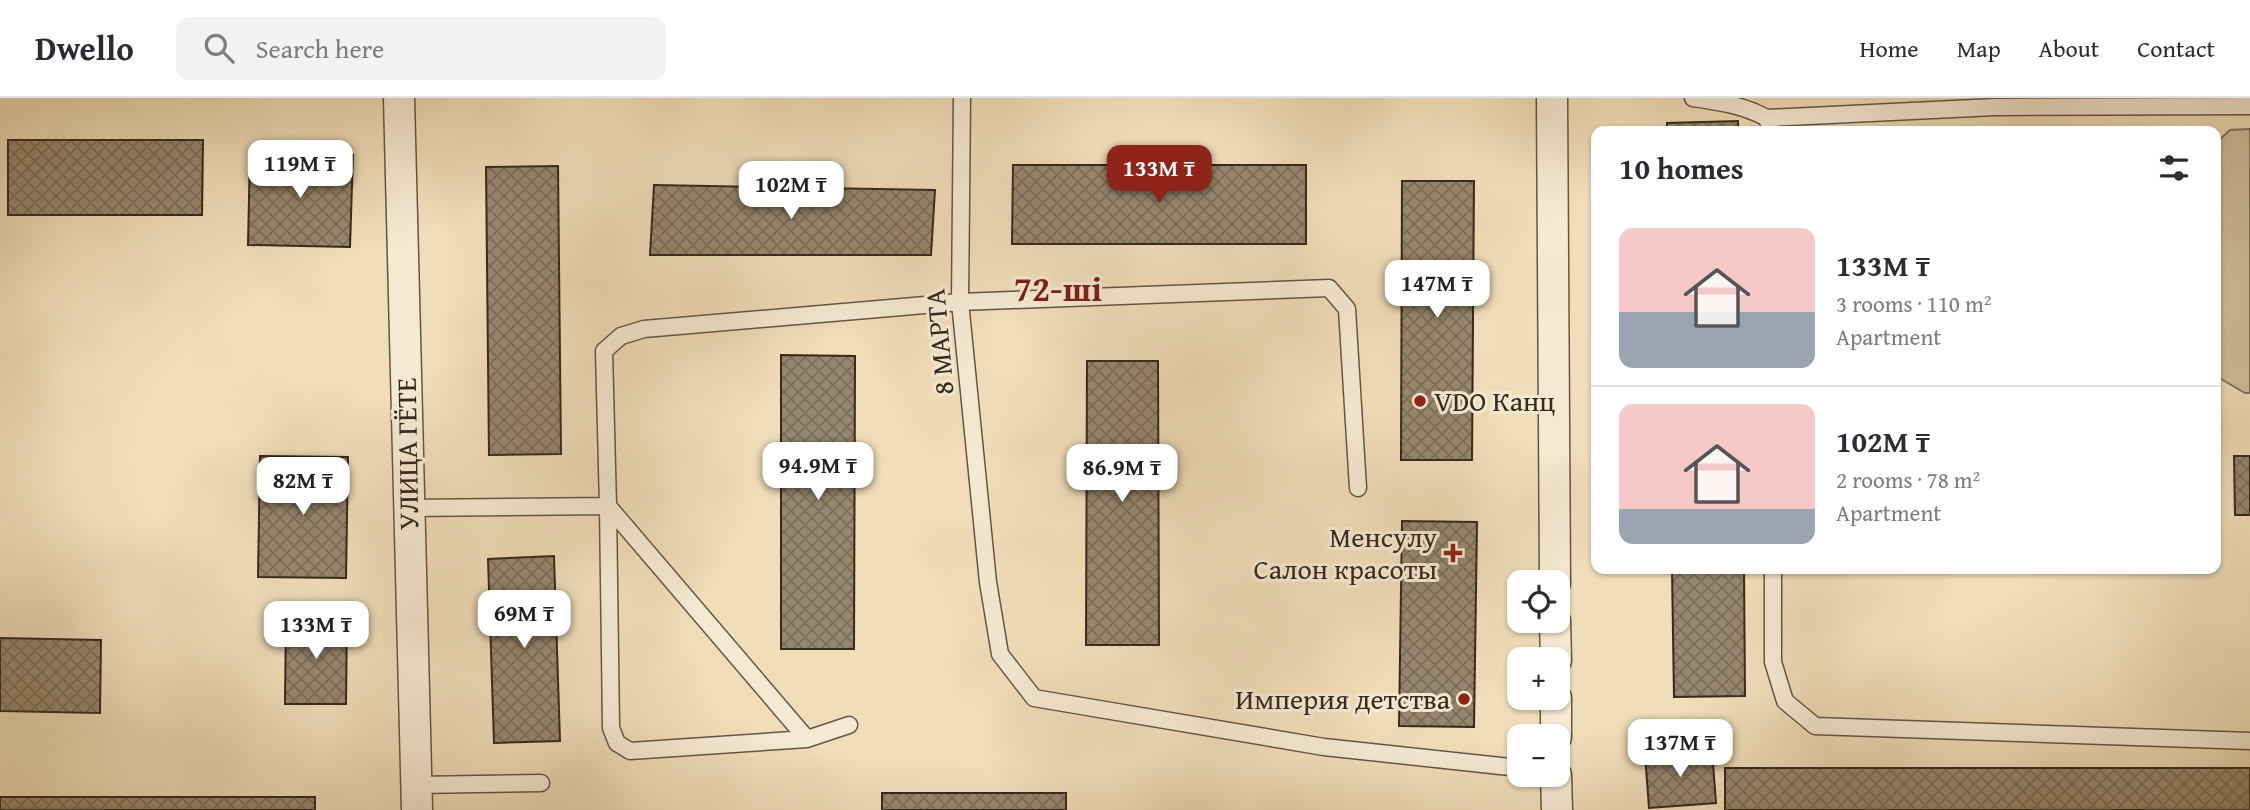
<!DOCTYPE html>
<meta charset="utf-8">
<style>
body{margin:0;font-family:"Gentium Book Plus",serif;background:#f2f2f3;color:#2b2b33;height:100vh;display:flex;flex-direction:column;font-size:26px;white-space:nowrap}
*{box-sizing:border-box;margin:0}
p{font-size:23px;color:#7c7c81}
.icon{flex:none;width:38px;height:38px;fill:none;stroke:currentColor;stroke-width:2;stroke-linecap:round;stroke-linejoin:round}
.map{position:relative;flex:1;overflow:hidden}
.side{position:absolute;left:1591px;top:28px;width:630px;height:448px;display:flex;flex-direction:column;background:#fff;border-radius:14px;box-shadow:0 2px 5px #0004}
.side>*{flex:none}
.tools{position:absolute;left:1507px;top:472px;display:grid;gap:14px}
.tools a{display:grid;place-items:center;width:63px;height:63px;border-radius:14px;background:#fff;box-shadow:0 2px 5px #0004;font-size:35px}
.price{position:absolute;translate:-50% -60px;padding:0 16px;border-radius:14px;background:#fff;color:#222;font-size:23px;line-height:46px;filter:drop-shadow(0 2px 4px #0008)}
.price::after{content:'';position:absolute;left:50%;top:42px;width:21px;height:16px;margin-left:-10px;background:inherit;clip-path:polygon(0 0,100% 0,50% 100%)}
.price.current{background:#8f2418;color:#fff}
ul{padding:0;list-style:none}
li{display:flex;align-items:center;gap:21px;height:175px;padding:0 28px}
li+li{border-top:2px solid #e1e1e2}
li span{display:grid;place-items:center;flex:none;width:196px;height:140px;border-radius:14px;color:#555}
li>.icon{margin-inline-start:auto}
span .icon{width:84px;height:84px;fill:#fffc;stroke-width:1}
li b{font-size:30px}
h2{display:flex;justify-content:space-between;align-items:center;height:84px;padding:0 28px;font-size:30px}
header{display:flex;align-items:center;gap:42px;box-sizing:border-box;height:98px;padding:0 35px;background:#fff;border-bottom:2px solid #e1e1e2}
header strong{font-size:33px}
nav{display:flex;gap:38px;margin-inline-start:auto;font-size:24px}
.search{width:490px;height:63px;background:#f2f2f3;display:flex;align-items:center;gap:18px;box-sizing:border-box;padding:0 24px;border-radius:14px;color:#7c7c81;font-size:26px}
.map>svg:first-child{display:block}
</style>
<header>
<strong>Dwello</strong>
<div class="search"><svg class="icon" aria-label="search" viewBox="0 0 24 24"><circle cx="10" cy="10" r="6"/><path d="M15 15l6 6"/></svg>Search here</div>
<nav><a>Home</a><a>Map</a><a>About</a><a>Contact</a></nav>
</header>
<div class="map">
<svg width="2250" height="712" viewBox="0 0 2250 712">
<defs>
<pattern id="building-cross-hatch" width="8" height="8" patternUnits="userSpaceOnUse" patternTransform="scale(1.75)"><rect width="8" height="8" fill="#96876e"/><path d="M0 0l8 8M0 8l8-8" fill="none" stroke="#7b6e5a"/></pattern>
</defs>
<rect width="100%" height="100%" fill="#f0ddb9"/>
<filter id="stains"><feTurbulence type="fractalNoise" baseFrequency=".00286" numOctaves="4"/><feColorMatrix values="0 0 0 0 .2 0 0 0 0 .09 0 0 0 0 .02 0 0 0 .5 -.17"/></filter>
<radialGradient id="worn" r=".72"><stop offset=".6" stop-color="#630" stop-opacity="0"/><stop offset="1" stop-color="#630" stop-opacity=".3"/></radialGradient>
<!-- park -->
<path fill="#d0be9e" stroke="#82745e" stroke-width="2" d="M 2250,31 L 2250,295 L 2245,295 L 2216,278 L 2216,45 L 2230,32 Z"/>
<!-- building -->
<path fill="url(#building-cross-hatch)" stroke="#35291d" stroke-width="2" d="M 1738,23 L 1738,33 L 1667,33 L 1667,25 Z
M 8,42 L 203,42 L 202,117 L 8,117 Z
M 250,54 L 353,57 L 350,149 L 248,147 Z
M 1013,67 L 1306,67 L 1306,146 L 1012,146 Z
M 558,68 L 561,356 L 489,357 L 486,69 Z
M 1402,83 L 1474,83 L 1472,362 L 1401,362 Z
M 654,87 L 935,92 L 931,157 L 650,157 Z
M 781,257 L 855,258 L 854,551 L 781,551 Z
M 1087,263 L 1158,263 L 1159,547 L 1086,547 Z
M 260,358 L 348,359 L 346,480 L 258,479 Z
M 2234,358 L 2250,358 L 2250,417 L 2235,417 Z
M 1402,423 L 1477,424 L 1474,629 L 1399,628 Z
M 554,458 L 560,643 L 494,645 L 488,461 Z
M 1672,471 L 1744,471 L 1745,598 L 1674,599 Z
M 286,519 L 347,520 L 346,606 L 285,606 Z
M 0,540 L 101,542 L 100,615 L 0,613 Z
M 1712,652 L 1716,705 L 1649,710 L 1645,656 Z
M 1725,670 L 2250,670 L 2250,712 L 1725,712 Z
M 882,695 L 1066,695 L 1066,712 L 882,712 Z
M 0,699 L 315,699 L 315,712 L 0,712 Z"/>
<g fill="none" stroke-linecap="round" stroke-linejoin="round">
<!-- lane casing -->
<g stroke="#645644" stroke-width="19">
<path id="lane" d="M 962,0 L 960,204 L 988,484 L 1000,556 L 1034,600 L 1324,649 L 1519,670
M 1693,0 C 1720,4 1743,7 1767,20 L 1771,33
M 1767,20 L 1995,9 L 2250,8
M 408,410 L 608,408 L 604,253 L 621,238 L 644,231 L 960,204 L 1329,190 L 1347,211 L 1358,390
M 1773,471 L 1773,564 L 1785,603 L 1815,628 L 2250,643
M 807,641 L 608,408 L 611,630 L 617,645 L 630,653 L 807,641 L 849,627
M 417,687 L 541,685"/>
</g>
<!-- street casing -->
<g stroke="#645644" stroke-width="33">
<path id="street" d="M 399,0 L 417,712
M 1552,0 L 1555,485
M 1555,523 L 1556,562
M 1556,600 L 1556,639
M 1556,677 L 1557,712"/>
</g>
<!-- lane -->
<use href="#lane" stroke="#f5e9d2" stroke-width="16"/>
<!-- street -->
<use href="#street" stroke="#f5e9d2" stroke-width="30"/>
</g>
<!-- markers -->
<g fill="#8f2418" stroke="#f5e9d2" stroke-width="2.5">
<circle cx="1420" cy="303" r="7"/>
<path d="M1449.5 444.5h7v7h7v7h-7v7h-7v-7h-7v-7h7z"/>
<circle cx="1464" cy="601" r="7"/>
</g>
<g text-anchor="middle" stroke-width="6" stroke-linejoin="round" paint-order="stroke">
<!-- street labels -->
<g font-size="28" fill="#35291d" stroke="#f5e9d2">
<text transform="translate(939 244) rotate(-95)" y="10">8 МАРТА</text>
<text transform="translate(407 356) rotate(-91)" y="10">УЛИЦА ГЁТЕ</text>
</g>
<!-- poi labels -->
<g font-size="28" fill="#35291d" stroke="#f5e9d2" text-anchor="end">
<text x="1434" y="313" text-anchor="start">VDO Канц</text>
<text x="1437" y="449">Менсулу<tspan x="1437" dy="32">Салон красоты</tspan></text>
<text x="1450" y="611">Империя детства</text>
</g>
<!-- district labels -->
<g font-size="35" font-weight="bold" fill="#7a1f14" stroke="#f5e9d2">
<text x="1058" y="203">72-ші</text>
</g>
</g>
<rect width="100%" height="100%" filter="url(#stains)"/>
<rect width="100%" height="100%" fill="url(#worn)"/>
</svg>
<div class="tools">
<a><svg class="icon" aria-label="locate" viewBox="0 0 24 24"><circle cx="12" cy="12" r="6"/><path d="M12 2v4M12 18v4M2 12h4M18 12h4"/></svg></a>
<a>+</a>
<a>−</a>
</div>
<b class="price" style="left:300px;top:102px">119M ₸</b>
<b class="price current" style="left:1159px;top:107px">133M ₸</b>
<b class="price" style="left:791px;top:123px">102M ₸</b>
<b class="price" style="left:1437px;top:222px">147M ₸</b>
<b class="price" style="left:818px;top:404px">94.9M ₸</b>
<b class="price" style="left:1122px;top:406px">86.9M ₸</b>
<b class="price" style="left:303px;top:419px">82M ₸</b>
<b class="price" style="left:524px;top:552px">69M ₸</b>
<b class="price" style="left:316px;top:563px">133M ₸</b>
<b class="price" style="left:1680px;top:681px">137M ₸</b>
<section class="side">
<h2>10 homes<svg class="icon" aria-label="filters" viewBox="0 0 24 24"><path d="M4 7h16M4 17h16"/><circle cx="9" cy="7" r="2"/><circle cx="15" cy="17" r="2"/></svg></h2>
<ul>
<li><span style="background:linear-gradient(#f6c9c9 60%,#9aa5b1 0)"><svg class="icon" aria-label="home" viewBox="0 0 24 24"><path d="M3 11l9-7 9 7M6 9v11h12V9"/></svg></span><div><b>133M ₸</b><p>3 rooms · 110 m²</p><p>Apartment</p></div></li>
<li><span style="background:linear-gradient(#f6c9c9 75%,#9aa5b1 0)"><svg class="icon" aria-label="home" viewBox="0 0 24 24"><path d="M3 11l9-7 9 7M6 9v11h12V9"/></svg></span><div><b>102M ₸</b><p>2 rooms · 78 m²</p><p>Apartment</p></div></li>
</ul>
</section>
</div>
